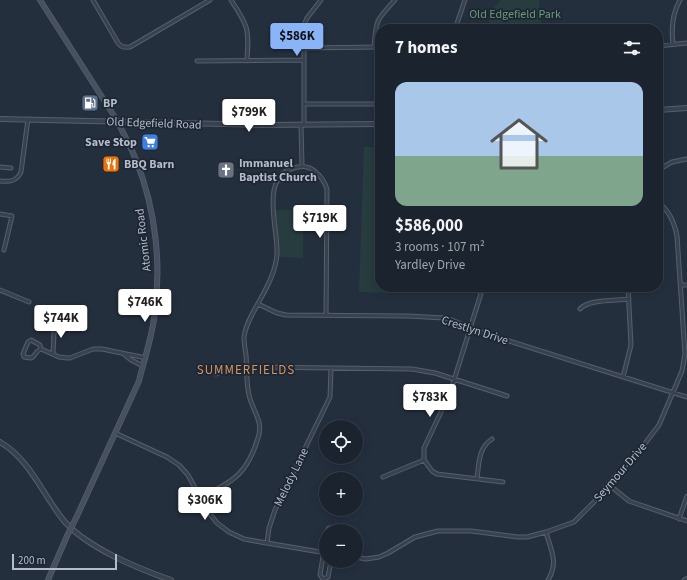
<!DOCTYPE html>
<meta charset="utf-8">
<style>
body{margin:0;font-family:"Source Sans 3",sans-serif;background:#282f3a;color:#f1f3f6;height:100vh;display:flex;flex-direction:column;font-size:15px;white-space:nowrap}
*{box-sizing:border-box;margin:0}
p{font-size:13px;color:#a0a4aa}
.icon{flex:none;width:22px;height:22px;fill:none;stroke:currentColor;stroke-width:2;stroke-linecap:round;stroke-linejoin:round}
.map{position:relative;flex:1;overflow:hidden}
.panel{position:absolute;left:375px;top:24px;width:288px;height:268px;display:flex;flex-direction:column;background:#1b232e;border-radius:16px;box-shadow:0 2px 10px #0003,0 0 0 1px #39404a}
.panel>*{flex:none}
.tools{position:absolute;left:319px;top:420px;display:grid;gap:8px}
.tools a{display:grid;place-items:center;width:44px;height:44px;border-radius:50%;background:#1b232e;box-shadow:0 2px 10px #0003,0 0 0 1px #39404a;font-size:20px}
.scale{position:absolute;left:12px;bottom:10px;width:105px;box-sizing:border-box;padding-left:4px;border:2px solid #b4bcc9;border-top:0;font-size:11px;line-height:14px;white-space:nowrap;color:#b4bcc9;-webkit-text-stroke:3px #1d2633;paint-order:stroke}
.price{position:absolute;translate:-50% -34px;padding:0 9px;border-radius:4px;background:#fff;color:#222;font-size:13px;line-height:26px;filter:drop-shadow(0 1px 2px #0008)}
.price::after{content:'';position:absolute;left:50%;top:24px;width:12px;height:9px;margin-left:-6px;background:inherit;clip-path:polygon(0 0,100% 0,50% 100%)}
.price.active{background:#8ab4f8;color:#111}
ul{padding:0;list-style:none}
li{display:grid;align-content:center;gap:8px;height:212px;padding:0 20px}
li+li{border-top:1px solid #39404a}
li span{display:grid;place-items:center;height:124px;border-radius:12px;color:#555}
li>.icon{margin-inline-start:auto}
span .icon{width:72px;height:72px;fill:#fffc;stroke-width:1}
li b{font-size:17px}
h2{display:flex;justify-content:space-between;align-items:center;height:48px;padding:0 20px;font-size:17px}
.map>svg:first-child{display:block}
</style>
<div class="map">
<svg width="687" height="580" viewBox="0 0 687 580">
<rect width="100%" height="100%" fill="#242f3e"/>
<!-- green -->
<path fill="#263c3f" d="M 501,0 L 539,0 L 542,29 L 489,29 C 489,12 490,12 501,0 Z
M 364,147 L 380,147 L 380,287 L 393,287 L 392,293 L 359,292 Z
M 274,210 L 303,210 L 303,258 L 278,257 Z"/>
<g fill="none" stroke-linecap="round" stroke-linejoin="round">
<!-- minor casing -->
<g stroke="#565f6c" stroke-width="5">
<path id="minor" d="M 93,0 L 118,43 C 121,47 125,48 130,47 L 210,0
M 231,0 C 249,27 249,29 247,61
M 455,29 L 465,0
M 673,44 C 671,28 672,14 680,0
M 658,46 L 687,43
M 374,47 C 376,20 376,20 395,0
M 304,48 L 380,47
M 197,61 L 304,60
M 304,104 L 380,104
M 301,125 L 302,166
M 304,125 L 304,25 L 307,18 L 321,0
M 0,167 L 11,168
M 658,170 L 672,162 L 687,159
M 0,181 C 10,182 17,181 21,172 L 28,119
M 0,214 L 12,216 L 4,250
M 681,285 L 687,285
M 483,287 L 450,393 L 424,448 L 424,460 L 432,471 L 437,474 L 503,482
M 0,290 L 29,302
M 258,304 L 277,313 L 286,315 L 408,316 L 444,318 L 454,321 L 484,333 L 687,397
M 63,309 L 69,310 L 74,314 L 74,319 C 71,325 64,324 58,323 Z
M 580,309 C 589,299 615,301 629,299
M 41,349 C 35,351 36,356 31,358 L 24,357 L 23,354 L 28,342 L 31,340 L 40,345 L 41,349 L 59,357 L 67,358 L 70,358 L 93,349 L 102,349 L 146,358
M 53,354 L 54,333 L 57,322
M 124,354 L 131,360 L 143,366
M 216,374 L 227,370 L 246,367 L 412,369 L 435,373 L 507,396
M 623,377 L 631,345 L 628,287
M 115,433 L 167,457 L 179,465 L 188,475 L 207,510 L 217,523 L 229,532 L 244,539 L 255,541 L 326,553
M 383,477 L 424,460
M 477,479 C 479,464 478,448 492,439
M 608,484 L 629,501 L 687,521
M 200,498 C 233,481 247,475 258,438 C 264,421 252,410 249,395 C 246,382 247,368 246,355 C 245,349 244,343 244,337 C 245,327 250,318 255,309 C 264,292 276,274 277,253 C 278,225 258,174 298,167 C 312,164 323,177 327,189 L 326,315
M 679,519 L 687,496
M 327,531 L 329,528 L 334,528 L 336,531
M 546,532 C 551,551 559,562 548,580
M 326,538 L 320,575 L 323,579 L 328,577 L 331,561
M 267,543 L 269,528 L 275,510 L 330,397 L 331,368
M 356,557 L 366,559 L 379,557 L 388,553 L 415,537 L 438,531 L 471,531 L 517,537 L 527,537 L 546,532 L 574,522 L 594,502 L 608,484 L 640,450 L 659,425 L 682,371 L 685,354 L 677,236 C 674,221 669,211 658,202"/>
</g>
<!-- tertiary casing -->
<g stroke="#565f6c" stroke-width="6">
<path id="tertiary" d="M 658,110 L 687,108
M 0,119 L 262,125 L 380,124
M 0,442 C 31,460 43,496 65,522 C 88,548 139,569 171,580
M 685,580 L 687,579"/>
</g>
<!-- secondary casing -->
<g stroke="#565f6c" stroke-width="6">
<path id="secondary" d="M 40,0 L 118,122 C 124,135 131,147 136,160 C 156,210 162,266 154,319 C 151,340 144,360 139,381 L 77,516
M 48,580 L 67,536"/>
</g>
<!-- minor -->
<use href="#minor" stroke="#38414e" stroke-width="3"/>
<!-- tertiary -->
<use href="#tertiary" stroke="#38414e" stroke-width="4"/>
<!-- secondary -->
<use href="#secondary" stroke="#465061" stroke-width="4.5"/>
<!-- secondary-bridge casing -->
<g stroke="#565f6c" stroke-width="6" stroke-linecap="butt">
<path id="secondary-bridge" d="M 67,536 L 77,516"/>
</g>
<!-- secondary-bridge -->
<use href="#secondary-bridge" stroke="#465061" stroke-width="4.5"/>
</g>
<!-- icons -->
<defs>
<g id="fuel-square" transform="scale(0.9)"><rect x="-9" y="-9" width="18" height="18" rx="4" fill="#5c6f8a" stroke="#1d2633"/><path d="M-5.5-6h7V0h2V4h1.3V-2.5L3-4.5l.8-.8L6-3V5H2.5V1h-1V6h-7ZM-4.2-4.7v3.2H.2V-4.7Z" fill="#fff"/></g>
<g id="supermarket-square" transform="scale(0.9)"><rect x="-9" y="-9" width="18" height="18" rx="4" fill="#3f7fe0" stroke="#1d2633"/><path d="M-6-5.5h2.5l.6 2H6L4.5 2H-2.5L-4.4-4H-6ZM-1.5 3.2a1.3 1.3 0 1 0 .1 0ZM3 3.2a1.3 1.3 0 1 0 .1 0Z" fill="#fff"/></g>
<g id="restaurant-square" transform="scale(0.9)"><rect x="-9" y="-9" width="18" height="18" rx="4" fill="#e8710a" stroke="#1d2633"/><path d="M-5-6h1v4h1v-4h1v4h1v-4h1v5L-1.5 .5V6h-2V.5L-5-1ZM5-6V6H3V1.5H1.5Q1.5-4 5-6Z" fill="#fff"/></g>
<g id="church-square" transform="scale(0.9)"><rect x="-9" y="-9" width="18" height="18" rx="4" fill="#6b7280" stroke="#1d2633"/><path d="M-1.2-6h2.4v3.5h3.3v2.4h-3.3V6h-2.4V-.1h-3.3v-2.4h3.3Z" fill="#fff"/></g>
</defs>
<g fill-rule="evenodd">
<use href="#fuel-square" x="90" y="103"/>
<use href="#supermarket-square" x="150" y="142"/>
<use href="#restaurant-square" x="111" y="164"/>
<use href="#church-square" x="226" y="170"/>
</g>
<g text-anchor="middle" stroke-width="3.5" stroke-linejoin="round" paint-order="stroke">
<!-- park labels -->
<g font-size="12" fill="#6b9a76" stroke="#1d2633">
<text x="515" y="18">Old Edgefield Park</text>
</g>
<!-- poi labels -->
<g font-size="12" font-weight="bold" fill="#b4bcc9" stroke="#1d2633" text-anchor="start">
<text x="103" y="107">BP</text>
<text x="137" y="146" text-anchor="end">Save Stop</text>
<text x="239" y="167">Immanuel<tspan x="239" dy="14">Baptist Church</tspan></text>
<text x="124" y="168">BBQ Barn</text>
</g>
<!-- street labels -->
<g font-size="12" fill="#b4bcc9" stroke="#1d2633">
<text transform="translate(154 123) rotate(2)" y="4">Old Edgefield Road</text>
<text transform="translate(143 240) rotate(-97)" y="4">Atomic Road</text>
<text transform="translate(475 330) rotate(18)" y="4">Crestlyn Drive</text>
<text transform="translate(620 472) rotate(-49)" y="4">Seymour Drive</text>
<text transform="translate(291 477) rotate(-64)" y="4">Melody Lane</text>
</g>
<!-- neighbourhood labels -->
<g font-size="13" letter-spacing="1" fill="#d59563" stroke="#1d2633">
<text x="246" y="374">SUMMERFIELDS</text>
</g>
</g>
</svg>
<div class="tools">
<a><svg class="icon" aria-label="locate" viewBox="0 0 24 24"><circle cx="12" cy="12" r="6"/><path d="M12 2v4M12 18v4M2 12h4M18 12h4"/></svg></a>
<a>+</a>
<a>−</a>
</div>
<div class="scale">200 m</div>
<b class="price active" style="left:297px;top:57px">$586K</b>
<b class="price" style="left:249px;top:133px">$799K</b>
<b class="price" style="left:320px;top:239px">$719K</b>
<b class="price" style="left:145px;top:323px">$746K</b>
<b class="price" style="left:61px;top:339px">$744K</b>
<b class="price" style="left:430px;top:418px">$783K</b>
<b class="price" style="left:205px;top:521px">$306K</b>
<section class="panel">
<h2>7 homes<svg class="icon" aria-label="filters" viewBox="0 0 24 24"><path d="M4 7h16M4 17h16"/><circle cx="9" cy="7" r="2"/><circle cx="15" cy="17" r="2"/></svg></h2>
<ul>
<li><span style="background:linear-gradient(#a9c7e8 60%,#7fa58c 0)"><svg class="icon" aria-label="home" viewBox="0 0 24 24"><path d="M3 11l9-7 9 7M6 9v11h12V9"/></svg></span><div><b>$586,000</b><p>3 rooms · 107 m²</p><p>Yardley Drive</p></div></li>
</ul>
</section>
</div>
